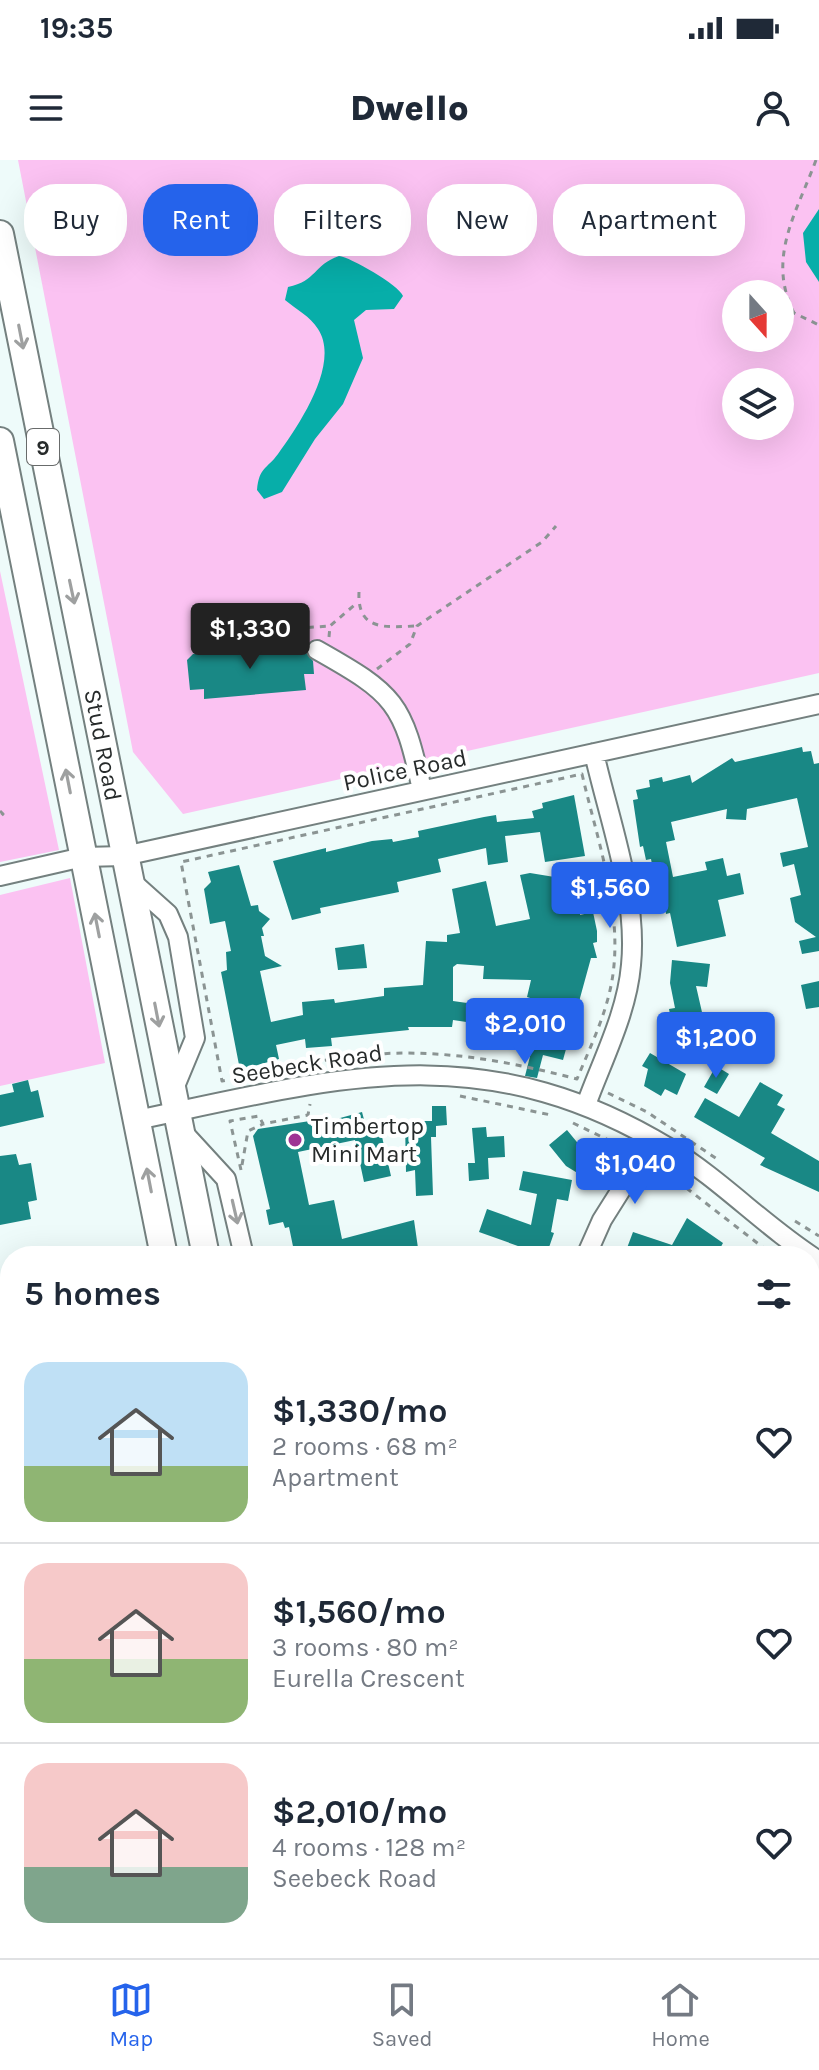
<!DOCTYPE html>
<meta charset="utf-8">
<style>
body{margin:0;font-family:Karla,sans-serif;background:#f2f2f3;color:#1f2937;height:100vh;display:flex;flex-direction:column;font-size:30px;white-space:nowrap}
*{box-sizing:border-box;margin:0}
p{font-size:26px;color:#747a83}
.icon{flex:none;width:44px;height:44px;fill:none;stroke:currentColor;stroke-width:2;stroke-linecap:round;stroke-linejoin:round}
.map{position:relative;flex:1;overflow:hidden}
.drawer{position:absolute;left:0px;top:1086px;width:820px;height:712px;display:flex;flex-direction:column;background:#fff;border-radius:32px 32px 0 0;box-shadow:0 8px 32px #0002}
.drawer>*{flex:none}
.hud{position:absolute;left:24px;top:24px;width:772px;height:72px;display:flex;gap:16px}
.needle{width:52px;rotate:159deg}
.controls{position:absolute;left:722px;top:120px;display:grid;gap:16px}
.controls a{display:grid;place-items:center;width:72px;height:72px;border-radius:50%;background:#fff;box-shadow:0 8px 32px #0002;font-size:40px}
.price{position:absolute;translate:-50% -68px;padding:0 18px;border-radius:8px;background:#2563eb;color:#fff;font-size:26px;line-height:52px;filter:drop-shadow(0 2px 4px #0008)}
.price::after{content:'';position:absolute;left:50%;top:48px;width:24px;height:18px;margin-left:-12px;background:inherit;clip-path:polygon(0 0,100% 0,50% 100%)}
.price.selected{background:#222;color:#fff}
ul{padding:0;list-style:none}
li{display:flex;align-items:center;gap:24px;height:200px;padding:0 24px}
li+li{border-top:2px solid #e0e1e3}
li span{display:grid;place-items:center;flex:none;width:224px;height:160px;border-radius:24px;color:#555}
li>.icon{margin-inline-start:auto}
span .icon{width:96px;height:96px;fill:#fffc;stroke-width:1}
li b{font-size:34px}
h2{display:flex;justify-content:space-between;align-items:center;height:96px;padding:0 24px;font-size:34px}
.tag{padding:0 28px;border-radius:32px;background:#fff;box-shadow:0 8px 32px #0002;font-size:28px;line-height:72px}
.tag.selected{background:#2563eb;color:#fff}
.status{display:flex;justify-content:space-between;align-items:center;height:56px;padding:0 40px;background:#fff;direction:ltr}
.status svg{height:22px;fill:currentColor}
header{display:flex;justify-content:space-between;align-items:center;height:104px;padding:0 24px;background:#fff;font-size:36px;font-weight:800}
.menu{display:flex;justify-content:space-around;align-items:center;height:112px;border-top:2px solid #e0e1e3;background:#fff;font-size:22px;color:#747a83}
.menu a{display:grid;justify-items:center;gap:4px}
.menu .selected{color:#2563eb}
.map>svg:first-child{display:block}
</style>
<div class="status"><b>19:35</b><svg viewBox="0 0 49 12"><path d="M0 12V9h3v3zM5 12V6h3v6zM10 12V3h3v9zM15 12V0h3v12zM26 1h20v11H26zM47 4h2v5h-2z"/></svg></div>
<header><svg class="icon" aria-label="menu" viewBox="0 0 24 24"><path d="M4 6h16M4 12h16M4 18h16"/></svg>Dwello<svg class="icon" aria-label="person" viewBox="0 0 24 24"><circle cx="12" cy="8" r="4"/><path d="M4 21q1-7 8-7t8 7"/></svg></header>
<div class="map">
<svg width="819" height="1798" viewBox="0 0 819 1798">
<rect width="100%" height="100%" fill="#eefbfa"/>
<!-- green -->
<path fill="#fbc2f2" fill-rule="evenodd" d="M 18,0 L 819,0 L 819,513 L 183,654 L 133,592 ZM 736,134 L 780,134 L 780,178 L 736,178 ZM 736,222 L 780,222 L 780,266 L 736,266 Z
M 0,411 L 59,690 L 0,702 Z
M 70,718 L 105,903 L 0,926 L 0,735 Z
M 10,1303 L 10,1489 L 0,1491 L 0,1305 Z"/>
<!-- water -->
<path fill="#07aea9" d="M 819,49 L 819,122 L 806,102 L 803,73 Z
M 339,96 C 350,97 399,125 403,136 L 394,149 L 366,150 L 354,160 L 363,198 L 343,244 L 315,279 L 282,332 L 264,339 L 257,330 C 259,307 267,309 278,294 C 298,266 341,204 318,169 C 310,156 297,150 285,140 L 288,127 C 317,121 313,105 339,96 Z"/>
<!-- building -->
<path fill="#198885" d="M 307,484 L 305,491 L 313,501 L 314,514 L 304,514 L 306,530 L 204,539 L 204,529 L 190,530 L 187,500 L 193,494 Z
M 802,587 L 803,592 L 811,591 L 814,604 L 819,603 L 819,791 L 802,794 L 799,781 L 816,777 L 795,762 L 790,738 L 801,735 L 794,704 L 783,707 L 780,693 L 808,687 L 797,638 L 747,649 L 746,660 L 726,659 L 727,649 L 671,662 L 675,680 L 666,682 L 673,717 L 707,710 L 705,702 L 723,698 L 727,716 L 740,713 L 744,734 L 718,740 L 726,776 L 677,787 L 670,753 L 666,754 L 664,741 L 660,742 L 658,737 L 651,699 L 646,700 L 643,686 L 640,687 L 633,640 L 638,639 L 636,630 L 650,627 L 649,620 L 662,617 L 663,622 L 690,615 L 692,623 L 732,598 L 735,602 Z
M 574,635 L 585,696 L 545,702 L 540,672 L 505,676 L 508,702 L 488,705 L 486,688 L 438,699 L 441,712 L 397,722 L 399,732 L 320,748 L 321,753 L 292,760 L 273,701 L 326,688 L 326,692 L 372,681 L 392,679 L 393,682 L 419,677 L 418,671 L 484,657 L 496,655 L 497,662 L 534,658 L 532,651 L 543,648 L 542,643 Z
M 239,705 L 251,746 L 258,745 L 259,751 L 270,759 L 262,768 L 264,776 L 261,776 L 265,796 L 282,806 L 260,811 L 271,862 L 303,855 L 302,842 L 334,839 L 335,843 L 384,836 L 384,828 L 423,825 L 426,781 L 447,782 L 447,775 L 460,773 L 452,729 L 486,721 L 496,766 L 530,759 L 520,715 L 530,713 L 585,722 L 580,755 L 593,752 L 597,771 L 597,782 L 593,783 L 597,798 L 591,798 L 563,900 L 543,895 L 537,918 L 525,916 L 537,869 L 541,870 L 549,844 L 527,837 L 531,820 L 483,819 L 484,806 L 457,804 L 453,807 L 453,841 L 502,848 L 498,880 L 478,877 L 480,864 L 453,860 L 452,867 L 408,867 L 409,870 L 331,878 L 332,886 L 306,888 L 305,879 L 276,885 L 279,899 L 240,910 L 221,812 L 227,810 L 226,792 L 231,791 L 225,761 L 210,764 L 204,729 L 211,722 L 208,712 Z
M 364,784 L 367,808 L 338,810 L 335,788 Z
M 672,800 L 710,804 L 707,827 L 696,826 L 707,874 L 675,881 L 669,849 L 675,848 L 670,823 Z
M 819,821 L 819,847 L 806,849 L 801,825 Z
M 650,893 L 686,914 L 677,935 L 665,929 L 661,936 L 644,926 L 648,909 L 642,906 Z
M 716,906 L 729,914 L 717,934 L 704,927 Z
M 28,920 L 31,932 L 38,930 L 44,957 L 0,967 L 0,935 L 14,932 L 12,924 Z
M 760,922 L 783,935 L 777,945 L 785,949 L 771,973 L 819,1001 L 819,1032 L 760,1005 L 765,998 L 694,957 L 705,938 L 739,957 Z
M 432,946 L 446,946 L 447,965 L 436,966 L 436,977 L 431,977 L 433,1035 L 416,1036 L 415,1010 L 406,1012 L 405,961 L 432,961 Z
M 362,952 L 366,967 L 380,968 L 391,1016 L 364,1022 L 355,980 L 298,992 L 309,1045 L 334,1040 L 342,1079 L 414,1060 L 418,1088 L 412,1089 L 413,1096 L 295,1096 L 289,1067 L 285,1068 L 283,1062 L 269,1065 L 266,1050 L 270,1049 L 253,976 L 258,969 L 310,961 L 311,966 Z
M 486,967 L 487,977 L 504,976 L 505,997 L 488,998 L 489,1019 L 469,1021 L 468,1003 L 475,1003 L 472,968 Z
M 567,970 L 581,987 L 596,996 L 584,1017 L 566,1006 L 549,985 Z
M 16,994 L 19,1005 L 31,1003 L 37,1040 L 28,1042 L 31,1059 L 0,1065 L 0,996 Z
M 523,1011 L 572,1020 L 568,1041 L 557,1039 L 551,1072 L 554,1073 L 546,1096 L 479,1072 L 487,1049 L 531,1065 L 537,1034 L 519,1030 Z
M 687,1058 L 723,1083 L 716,1096 L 624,1096 L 633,1072 L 672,1085 Z"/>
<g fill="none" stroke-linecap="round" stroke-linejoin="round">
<!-- minor casing -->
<g stroke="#74807f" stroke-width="22">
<path id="minor" d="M 317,490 C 395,534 403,542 422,630
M 0,716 L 83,697 L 124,696 L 819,544
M 130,720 L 168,754 L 178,777 L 195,878 L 173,931
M 586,945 C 602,901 627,853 631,805 C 638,736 609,660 594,593
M 137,960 C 336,918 481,874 669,988 C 723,1021 766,1068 819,1101
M 181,970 L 226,1019 L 244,1096
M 586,1096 L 602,1060 L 653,979
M 810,1224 L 819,1195
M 810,1301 L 819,1348
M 810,1496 L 819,1494
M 0,1562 L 10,1560
M 0,1600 L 10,1592
M 0,1654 L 10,1652
M 72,1788 L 89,1798
M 399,1788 L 401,1798
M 714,1788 L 724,1798
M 288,1798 L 318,1791"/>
</g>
<!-- highway casing -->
<g stroke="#74807f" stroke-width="30">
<path id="highway" d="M 0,74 L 206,1096
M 0,281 L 164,1096
M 355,1788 L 357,1798
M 318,1791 L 331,1788"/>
</g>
<!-- path -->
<path stroke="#8b9493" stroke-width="3" stroke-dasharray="6 6" stroke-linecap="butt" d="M 816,0 C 797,52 766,98 794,153 L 819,165
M 359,432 C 357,472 387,467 417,466
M 236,472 L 330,466
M 329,477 L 330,466 L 358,442
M 377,509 L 410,484 L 417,466 L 542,382 L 556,366
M 582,614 C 597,679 622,748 613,814 C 608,851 591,885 577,919 C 508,901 438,888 366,895 C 318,899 270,911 222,921 L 181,702 Z
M 0,651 L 3,654 L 0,657
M 608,933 L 647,952 L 717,999
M 460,936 L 551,955
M 573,963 L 627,989
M 242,1005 L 248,971 L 263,964
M 658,1006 L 774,1096
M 241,1010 L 230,961 L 259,956 L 263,964 L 308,955 L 310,944
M 795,1061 L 819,1076
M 810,1119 L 819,1124
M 810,1176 L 819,1159
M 810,1383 L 819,1426
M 688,1788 L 699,1798"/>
<!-- minor -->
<use href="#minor" stroke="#fff" stroke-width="18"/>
<!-- highway -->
<use href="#highway" stroke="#fff" stroke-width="26"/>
</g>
<!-- one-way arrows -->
<defs><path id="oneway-shaft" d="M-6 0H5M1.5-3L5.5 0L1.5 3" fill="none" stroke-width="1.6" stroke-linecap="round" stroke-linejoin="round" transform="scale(2)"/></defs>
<g stroke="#9ea0a0">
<use href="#oneway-shaft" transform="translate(21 177) rotate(79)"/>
<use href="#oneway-shaft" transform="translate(72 432) rotate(78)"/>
<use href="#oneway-shaft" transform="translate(68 621) rotate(-101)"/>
<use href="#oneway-shaft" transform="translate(97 765) rotate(-101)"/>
<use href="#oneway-shaft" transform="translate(157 855) rotate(79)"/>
<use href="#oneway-shaft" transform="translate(149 1020) rotate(-101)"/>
<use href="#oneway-shaft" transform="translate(235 1052) rotate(77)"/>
</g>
<!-- markers -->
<circle fill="#9e3294" stroke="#fff" stroke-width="3" cx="295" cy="980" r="8"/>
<g text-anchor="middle" stroke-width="8" stroke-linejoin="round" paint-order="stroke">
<!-- shield labels -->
<rect fill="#fff" stroke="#686b6b" stroke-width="2" x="27" y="269" width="32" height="36" rx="6"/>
<g font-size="22" font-weight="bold" fill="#272b2b">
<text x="43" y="295">9</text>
</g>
<!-- street labels -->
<g font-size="24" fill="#272b2b" stroke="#fff">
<text transform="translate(103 585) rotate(79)" y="8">Stud Road</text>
<text transform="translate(405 610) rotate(-12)" y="8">Police Road</text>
<text transform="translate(307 904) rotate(-9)" y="8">Seebeck Road</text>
</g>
<!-- poi labels -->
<g font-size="24" fill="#272b2b" stroke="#fff" text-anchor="start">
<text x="311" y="974">Timbertop<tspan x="311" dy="28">Mini Mart</tspan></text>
</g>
</g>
</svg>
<div class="controls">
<a><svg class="needle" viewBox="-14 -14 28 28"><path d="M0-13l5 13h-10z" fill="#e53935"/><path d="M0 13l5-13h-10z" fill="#747a83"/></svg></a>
<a><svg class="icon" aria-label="layers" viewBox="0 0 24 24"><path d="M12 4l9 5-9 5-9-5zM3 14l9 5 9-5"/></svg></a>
</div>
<b class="price selected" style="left:250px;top:511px">$1,330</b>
<b class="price" style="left:610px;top:770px">$1,560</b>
<b class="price" style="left:525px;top:906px">$2,010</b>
<b class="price" style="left:716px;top:920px">$1,200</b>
<b class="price" style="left:635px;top:1046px">$1,040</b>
<div class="hud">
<a class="tag">Buy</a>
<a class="tag selected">Rent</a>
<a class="tag">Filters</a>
<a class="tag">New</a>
<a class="tag">Apartment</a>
</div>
<section class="drawer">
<h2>5 homes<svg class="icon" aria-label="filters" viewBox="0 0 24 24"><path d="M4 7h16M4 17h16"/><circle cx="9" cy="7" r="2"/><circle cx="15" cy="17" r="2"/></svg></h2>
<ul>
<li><span style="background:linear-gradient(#bfe0f5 65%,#8fb573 0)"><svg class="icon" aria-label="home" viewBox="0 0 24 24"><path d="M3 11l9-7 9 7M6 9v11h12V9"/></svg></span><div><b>$1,330/mo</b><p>2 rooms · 68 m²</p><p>Apartment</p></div><svg class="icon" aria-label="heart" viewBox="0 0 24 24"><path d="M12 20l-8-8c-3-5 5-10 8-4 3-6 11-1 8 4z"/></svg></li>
<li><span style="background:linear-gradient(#f6c9c9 60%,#8fb573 0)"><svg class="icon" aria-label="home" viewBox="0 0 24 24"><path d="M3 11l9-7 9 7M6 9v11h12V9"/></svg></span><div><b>$1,560/mo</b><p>3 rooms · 80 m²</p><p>Eurella Crescent</p></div><svg class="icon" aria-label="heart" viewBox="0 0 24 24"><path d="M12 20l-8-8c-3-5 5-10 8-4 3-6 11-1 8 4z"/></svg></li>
<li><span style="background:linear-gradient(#f6c9c9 65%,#7fa58c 0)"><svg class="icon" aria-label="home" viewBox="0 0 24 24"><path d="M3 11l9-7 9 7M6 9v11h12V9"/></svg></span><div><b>$2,010/mo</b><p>4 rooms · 128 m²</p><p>Seebeck Road</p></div><svg class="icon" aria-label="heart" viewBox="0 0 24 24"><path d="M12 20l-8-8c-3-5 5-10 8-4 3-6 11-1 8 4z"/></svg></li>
</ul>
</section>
</div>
<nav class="menu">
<a class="selected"><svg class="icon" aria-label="map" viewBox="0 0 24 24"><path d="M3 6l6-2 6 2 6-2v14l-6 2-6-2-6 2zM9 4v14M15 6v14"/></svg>Map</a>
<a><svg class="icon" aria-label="saved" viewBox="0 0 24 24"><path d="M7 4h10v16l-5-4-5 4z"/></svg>Saved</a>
<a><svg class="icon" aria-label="home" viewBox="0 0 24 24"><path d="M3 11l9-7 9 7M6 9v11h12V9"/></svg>Home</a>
</nav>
